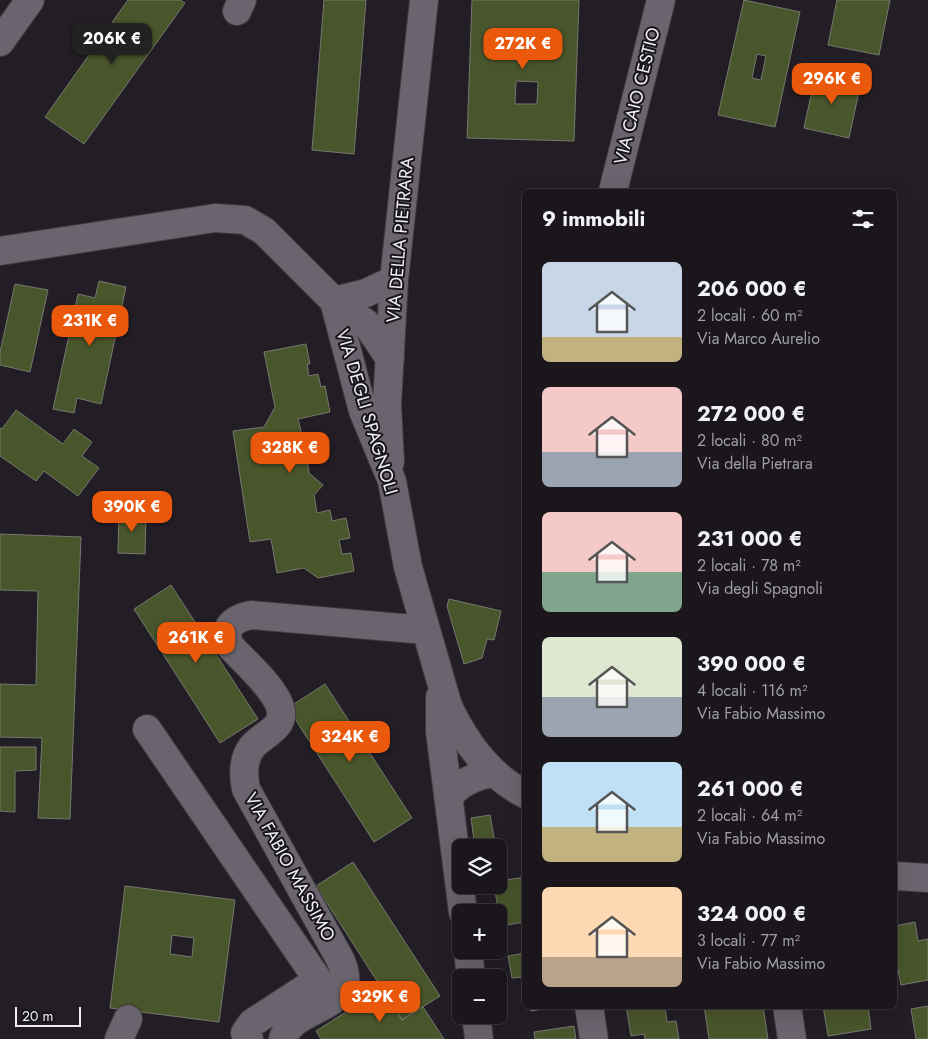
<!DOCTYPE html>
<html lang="it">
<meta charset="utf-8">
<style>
body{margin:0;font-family:Jost,sans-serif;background:#231f25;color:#f1f3f6;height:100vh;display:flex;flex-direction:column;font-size:19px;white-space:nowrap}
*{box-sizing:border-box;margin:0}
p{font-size:16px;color:#9f9fa3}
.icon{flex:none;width:28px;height:28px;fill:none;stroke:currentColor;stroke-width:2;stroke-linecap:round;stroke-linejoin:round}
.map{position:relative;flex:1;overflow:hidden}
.drawer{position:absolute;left:522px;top:189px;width:375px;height:820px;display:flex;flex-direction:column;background:#1a161c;border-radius:8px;box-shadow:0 5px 20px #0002,0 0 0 1px #38353b}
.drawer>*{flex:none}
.buttons{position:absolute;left:452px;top:839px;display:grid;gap:10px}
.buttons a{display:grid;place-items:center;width:55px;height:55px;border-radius:8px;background:#1a161c;box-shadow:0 5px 20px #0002,0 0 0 1px #38353b;font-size:25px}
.scale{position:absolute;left:15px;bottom:12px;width:66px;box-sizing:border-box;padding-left:5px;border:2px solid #efecf2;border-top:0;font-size:14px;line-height:18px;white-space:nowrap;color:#efecf2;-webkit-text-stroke:4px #19151d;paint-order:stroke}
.price{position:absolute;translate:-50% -42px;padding:0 11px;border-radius:10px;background:#ea580c;color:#fff;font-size:16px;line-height:32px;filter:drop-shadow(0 1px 2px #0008)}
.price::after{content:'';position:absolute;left:50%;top:30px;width:15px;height:11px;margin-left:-8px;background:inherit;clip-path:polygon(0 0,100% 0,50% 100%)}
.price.current{background:#222;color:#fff}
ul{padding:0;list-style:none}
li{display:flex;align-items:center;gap:15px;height:125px;padding:0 20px}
li span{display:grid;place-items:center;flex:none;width:140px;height:100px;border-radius:8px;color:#555}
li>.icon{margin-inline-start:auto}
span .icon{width:60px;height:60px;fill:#fffc;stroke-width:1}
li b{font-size:21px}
h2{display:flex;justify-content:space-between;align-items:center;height:60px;padding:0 20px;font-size:21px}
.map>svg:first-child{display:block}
</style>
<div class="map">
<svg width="928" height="1039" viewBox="0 0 928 1039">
<rect width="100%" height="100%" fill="#231e26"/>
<!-- building -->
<path fill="#49552b" stroke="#75796f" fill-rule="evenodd" d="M 128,0 L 180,0 L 185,3 L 84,144 L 45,117 Z
M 324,0 L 366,0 L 354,154 L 312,150 Z
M 472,0 L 579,0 L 574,141 L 467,138 ZM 516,81 L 538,82 L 537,104 L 515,104 Z
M 744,0 L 800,12 L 775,127 L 718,115 ZM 757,54 L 766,56 L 761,80 L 752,78 Z
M 837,0 L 890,0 L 879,55 L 828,45 Z
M 816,72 L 861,82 L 849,138 L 804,128 Z
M 99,281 L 126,287 L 101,404 L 77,398 L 74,413 L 53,409 L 78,294 L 95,298 Z
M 15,284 L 48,290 L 30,372 L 0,365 L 0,352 Z
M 306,344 L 310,364 L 307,364 L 309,376 L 318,374 L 321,387 L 325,386 L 330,412 L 298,419 L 302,435 L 316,449 L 307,459 L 309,473 L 323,485 L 314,495 L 317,513 L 330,510 L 332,521 L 346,518 L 350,538 L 339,540 L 342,554 L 351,553 L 354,571 L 318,578 L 304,568 L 277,573 L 271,539 L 250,542 L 233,431 L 264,427 L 275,407 L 264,352 Z
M 16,410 L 63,444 L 74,429 L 92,442 L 82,456 L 99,468 L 78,496 L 44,471 L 36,481 L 0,456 L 0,428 L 2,429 Z
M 119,512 L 146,513 L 145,554 L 118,553 Z
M 0,534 L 81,537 L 70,819 L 38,818 L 42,738 L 0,737 L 0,684 L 36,685 L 38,591 L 0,590 Z
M 171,585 L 258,719 L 220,743 L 134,609 Z
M 449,599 L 501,611 L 494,640 L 487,639 L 482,658 L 464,664 L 447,606 Z
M 325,684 L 412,818 L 374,842 L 288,708 Z
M 0,747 L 36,747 L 36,770 L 15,771 L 15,812 L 0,811 Z
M 490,815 L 496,848 L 475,848 L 471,818 Z
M 353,862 L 440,996 L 402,1020 L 316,886 Z
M 525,877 L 525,922 L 501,926 L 494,885 L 499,885 L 499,881 Z
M 125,886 L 235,900 L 219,1022 L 110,1008 ZM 172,935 L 194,938 L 192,957 L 170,954 Z
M 915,922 L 918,941 L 928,939 L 928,980 L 901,985 L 895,954 L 895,926 Z
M 525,953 L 525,998 L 522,977 L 512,978 L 508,956 Z
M 382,989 L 402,1020 L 423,1007 L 444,1039 L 321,1039 L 316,1031 Z
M 530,1006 L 560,1006 L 531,1011 Z
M 626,1006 L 665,1006 L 667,1022 L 676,1021 L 679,1039 L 645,1039 L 644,1034 L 631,1036 Z
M 704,1006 L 763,1006 L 768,1039 L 709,1039 Z
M 823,1006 L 868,1006 L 871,1029 L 828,1036 Z
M 928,1006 L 928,1039 L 916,1039 L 911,1009 Z
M 574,1026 L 576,1039 L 535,1039 L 534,1032 Z"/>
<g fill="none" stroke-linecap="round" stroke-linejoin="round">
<!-- minor casing -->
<g stroke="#3e3a41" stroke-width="30">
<path id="minor" d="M 237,11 L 242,0
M 0,42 L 30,0
M 613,191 L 661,0
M 0,251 L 215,218 L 245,220 L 264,231 L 334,301 L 363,411 L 392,481 L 408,567 L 448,706 C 465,742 489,776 525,794
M 334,301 L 366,323 L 390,359
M 334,301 L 366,293 L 394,280
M 390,462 L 387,404 L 394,280 L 424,0
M 440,697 L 440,732 L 463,912
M 147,729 L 318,980 L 252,1023 L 245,1033 L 249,1039
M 449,796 C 461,782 476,775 495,773
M 895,876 L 928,878
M 468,950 L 471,978
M 589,1006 L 594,1039
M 787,1006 L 792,1039
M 476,1015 L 479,1039
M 119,1039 L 128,1019
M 283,1039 C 292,1004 365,1011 340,959 L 246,789 C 243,775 243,759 252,747 C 265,732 290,727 278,702 C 269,683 245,662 230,646 C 222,627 233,619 251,615 L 425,630"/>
</g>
<!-- minor -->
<use href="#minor" stroke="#69646d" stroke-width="28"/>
</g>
<g text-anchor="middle" stroke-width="4" stroke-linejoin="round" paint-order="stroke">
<!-- street labels -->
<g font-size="18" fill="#efecf2" stroke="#19151d">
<text transform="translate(637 96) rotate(-76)" y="6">VIA CAIO CESTIO</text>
<text transform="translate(400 240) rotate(-85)" y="6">VIA DELLA PIETRARA</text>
<text transform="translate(367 412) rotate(73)" y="6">VIA DEGLI SPAGNOLI</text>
<text transform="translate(290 867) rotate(61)" y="6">VIA FABIO MASSIMO</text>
</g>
</g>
</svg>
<div class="buttons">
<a><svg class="icon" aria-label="layers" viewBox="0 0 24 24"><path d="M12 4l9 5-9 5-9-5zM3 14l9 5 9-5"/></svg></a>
<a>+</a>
<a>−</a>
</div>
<div class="scale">20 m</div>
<b class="price current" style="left:112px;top:65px">206K €</b>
<b class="price" style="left:523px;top:70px">272K €</b>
<b class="price" style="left:832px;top:105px">296K €</b>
<b class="price" style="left:90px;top:347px">231K €</b>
<b class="price" style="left:290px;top:474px">328K €</b>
<b class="price" style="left:132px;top:533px">390K €</b>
<b class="price" style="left:196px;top:664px">261K €</b>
<b class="price" style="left:350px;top:763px">324K €</b>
<b class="price" style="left:380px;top:1023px">329K €</b>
<section class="drawer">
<h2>9 immobili<svg class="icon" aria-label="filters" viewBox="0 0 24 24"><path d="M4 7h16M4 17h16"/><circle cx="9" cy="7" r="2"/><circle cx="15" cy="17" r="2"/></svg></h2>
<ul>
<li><span style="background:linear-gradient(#c9d6e8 75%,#c2b280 0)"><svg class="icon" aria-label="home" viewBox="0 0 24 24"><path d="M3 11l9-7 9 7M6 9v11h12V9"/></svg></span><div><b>206 000 €</b><p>2 locali · 60 m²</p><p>Via Marco Aurelio</p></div></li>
<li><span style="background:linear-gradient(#f6c9c9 65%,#9aa5b1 0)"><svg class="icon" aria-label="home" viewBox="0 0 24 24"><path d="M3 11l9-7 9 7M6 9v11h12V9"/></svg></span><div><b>272 000 €</b><p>2 locali · 80 m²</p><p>Via della Pietrara</p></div></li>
<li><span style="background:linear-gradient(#f6c9c9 60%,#7fa58c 0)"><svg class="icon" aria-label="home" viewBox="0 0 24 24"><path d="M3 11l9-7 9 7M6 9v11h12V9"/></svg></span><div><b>231 000 €</b><p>2 locali · 78 m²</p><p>Via degli Spagnoli</p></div></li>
<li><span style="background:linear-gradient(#dfe7d0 60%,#9aa5b1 0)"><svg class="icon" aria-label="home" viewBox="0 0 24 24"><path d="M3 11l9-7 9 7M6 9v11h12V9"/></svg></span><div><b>390 000 €</b><p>4 locali · 116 m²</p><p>Via Fabio Massimo</p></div></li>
<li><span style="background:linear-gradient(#bfe0f5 65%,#c2b280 0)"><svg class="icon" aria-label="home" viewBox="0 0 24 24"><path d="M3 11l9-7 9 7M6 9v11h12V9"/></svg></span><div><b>261 000 €</b><p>2 locali · 64 m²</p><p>Via Fabio Massimo</p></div></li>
<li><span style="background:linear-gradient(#ffd9b3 70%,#b9a48a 0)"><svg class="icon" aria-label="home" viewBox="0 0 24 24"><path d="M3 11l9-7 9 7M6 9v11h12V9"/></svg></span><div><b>324 000 €</b><p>3 locali · 77 m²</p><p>Via Fabio Massimo</p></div></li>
</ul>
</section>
</div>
